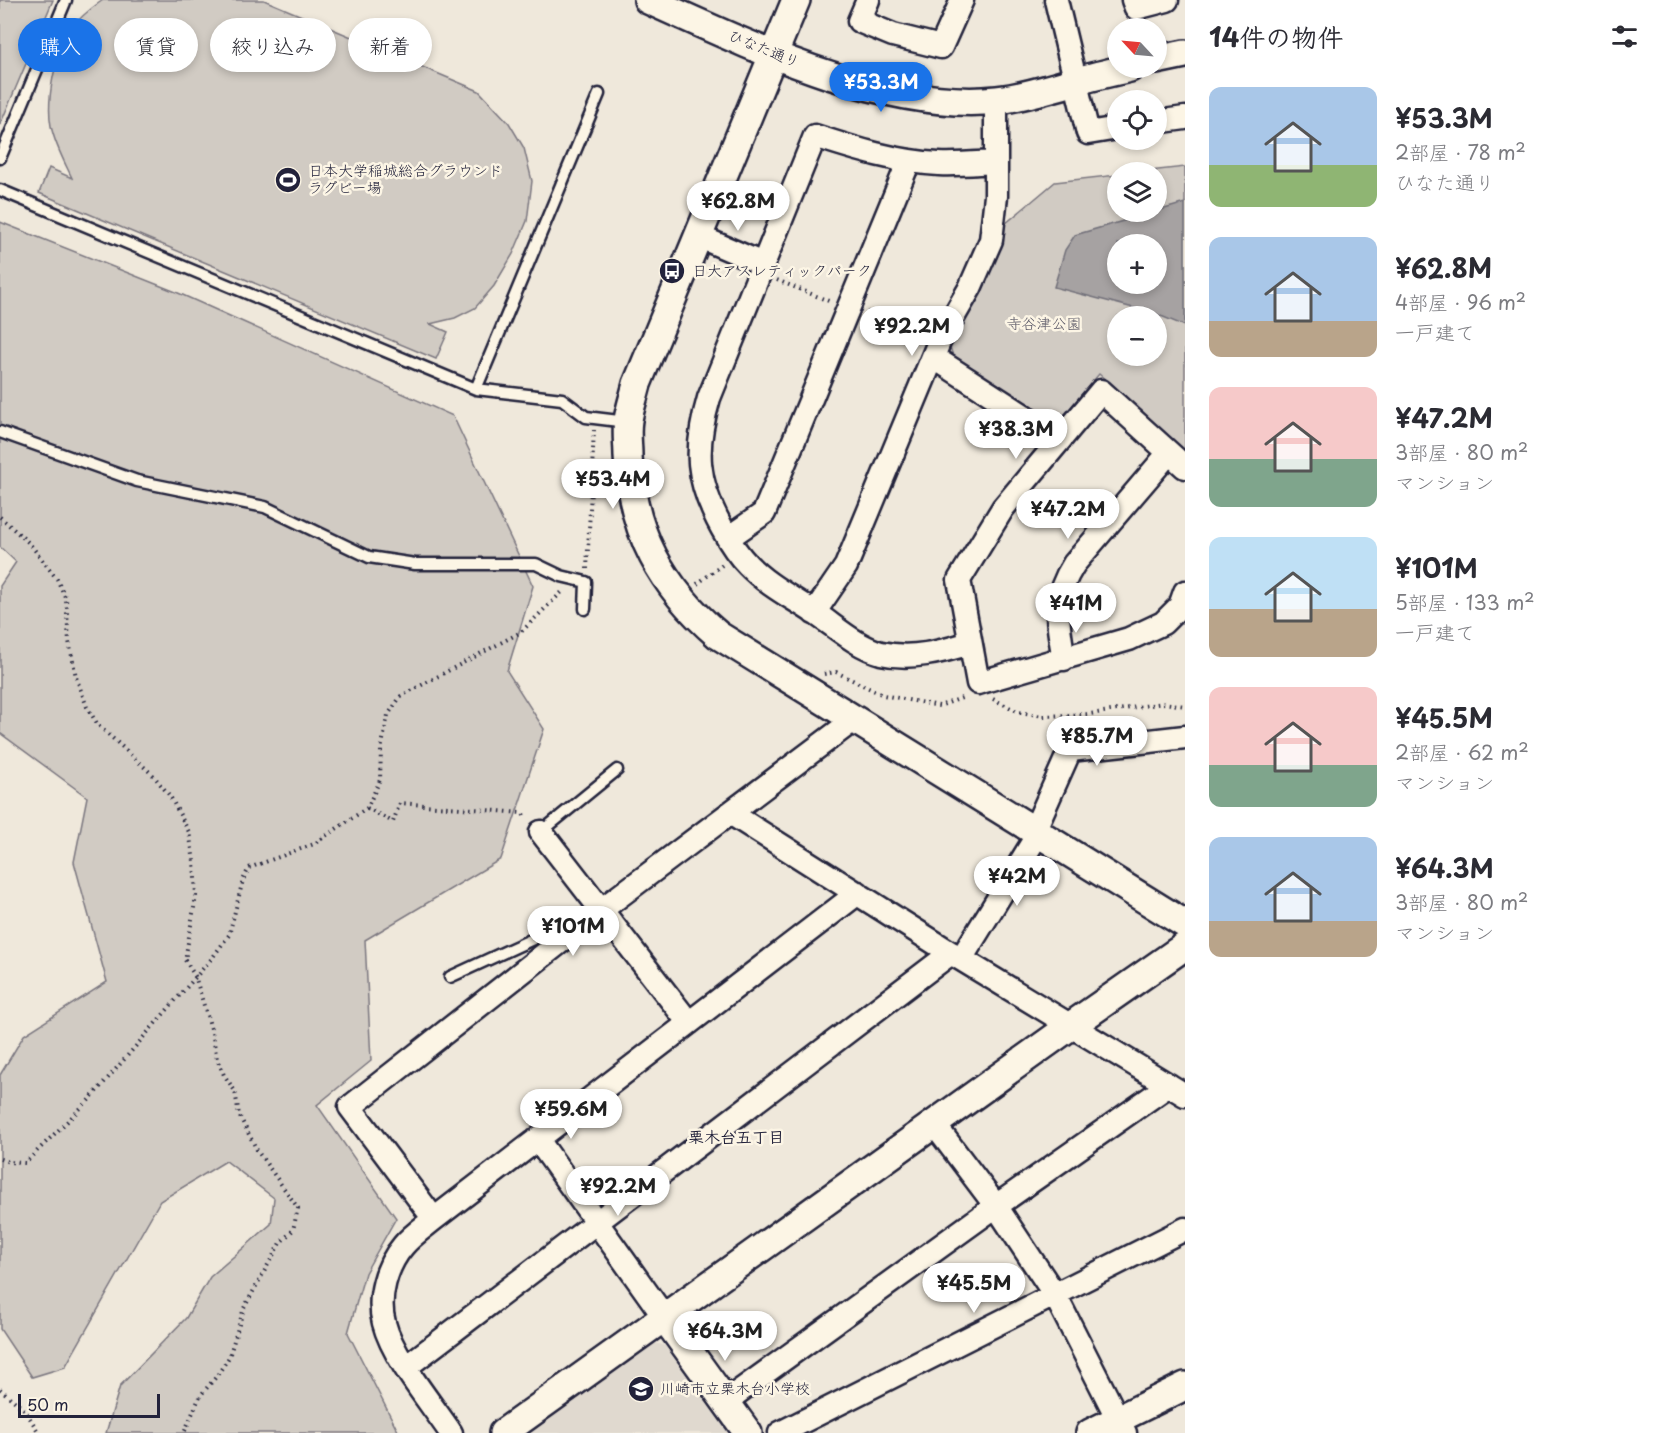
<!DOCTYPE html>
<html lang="ja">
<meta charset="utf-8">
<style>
body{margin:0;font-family:"Playpen Sans","Klee One",sans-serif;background:#f7f7f7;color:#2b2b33;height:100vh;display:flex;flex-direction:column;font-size:22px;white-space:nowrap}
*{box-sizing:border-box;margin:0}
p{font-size:20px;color:#7c7c81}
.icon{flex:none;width:33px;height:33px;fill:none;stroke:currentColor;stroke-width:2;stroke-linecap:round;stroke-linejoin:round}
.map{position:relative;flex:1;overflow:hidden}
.drawer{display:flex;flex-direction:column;background:#fff;width:480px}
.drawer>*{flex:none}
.guide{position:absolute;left:18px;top:18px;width:570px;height:54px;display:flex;gap:12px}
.needle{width:39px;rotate:296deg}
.controls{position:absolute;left:1107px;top:18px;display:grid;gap:12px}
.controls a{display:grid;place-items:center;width:60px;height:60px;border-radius:50%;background:#fff;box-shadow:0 3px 9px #0003;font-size:30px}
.scale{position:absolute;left:18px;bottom:15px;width:142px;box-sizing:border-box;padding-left:6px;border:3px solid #22223b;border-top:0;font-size:16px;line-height:21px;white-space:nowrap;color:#22223b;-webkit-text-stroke:4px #fcf5e5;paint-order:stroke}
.price{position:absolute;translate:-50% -51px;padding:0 14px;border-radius:21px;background:#fff;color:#222;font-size:20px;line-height:39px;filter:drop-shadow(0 2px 3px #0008)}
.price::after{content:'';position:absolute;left:50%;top:36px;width:18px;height:14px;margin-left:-9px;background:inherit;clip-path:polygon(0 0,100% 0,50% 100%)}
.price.active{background:#1a73e8;color:#fff}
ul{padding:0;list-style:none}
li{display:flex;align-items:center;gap:18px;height:150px;padding:0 24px}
li span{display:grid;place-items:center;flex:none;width:168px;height:120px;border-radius:12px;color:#555}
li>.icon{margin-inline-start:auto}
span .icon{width:72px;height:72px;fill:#fffc;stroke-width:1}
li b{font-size:26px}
h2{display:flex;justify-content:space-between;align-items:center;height:72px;padding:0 24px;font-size:26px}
.chip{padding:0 21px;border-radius:27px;background:#fff;box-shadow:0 3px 9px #0003;font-size:21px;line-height:54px}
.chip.active{background:#1a73e8;color:#fff}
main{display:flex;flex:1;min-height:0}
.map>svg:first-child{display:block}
</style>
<main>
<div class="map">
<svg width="1185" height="1433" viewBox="0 0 1185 1433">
<rect width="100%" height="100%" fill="#efe8db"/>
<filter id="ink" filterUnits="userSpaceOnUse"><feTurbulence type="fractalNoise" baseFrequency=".0167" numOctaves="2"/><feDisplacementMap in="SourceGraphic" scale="12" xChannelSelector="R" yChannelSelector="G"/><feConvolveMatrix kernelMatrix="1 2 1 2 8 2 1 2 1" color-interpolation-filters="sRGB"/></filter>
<g filter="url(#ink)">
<!-- built -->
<path fill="#e0d9cf" d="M 648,1342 L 664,1345 L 728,1433 L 527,1433 Z"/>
<!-- green -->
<path fill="#d1cbc3" stroke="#7a767f" stroke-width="1.5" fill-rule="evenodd" d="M 0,0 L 53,0 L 0,125 Z
M 103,0 L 264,0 L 479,91 L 509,123 L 524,148 L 532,181 L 527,221 L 513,254 L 494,286 L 475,308 L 455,318 L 430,324 L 448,332 L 436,359 L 39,193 L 49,168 L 72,178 C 64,161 55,145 51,126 C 46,100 55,55 69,32 C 77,20 91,8 103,0 Z
M 1185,167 L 1185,451 L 1099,374 L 1060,420 L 1052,421 L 953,356 L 949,344 L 986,278 L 1005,224 L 1055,182 L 1117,175 L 1118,212 L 1156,212 L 1156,172 L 1140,172 ZM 1118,244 L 1156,244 L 1156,284 L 1118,284 ZM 1118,316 L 1156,316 L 1156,356 L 1118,356 Z
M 0,222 L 176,292 L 453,416 L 533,586 L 507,671 L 544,729 L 501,859 L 365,940 L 371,1061 L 317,1105 L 396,1218 L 365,1273 L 348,1333 L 399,1433 L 106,1433 L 120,1386 L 186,1318 L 210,1277 L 271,1224 L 274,1198 L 226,1161 L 160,1201 L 65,1367 L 32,1377 L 0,1329 L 0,1075 L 24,1035 L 107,982 L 74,862 L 87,797 L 0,733 L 0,586 L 16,562 L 0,547 Z"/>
<!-- water -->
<path fill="#a6a2a2" stroke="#716f79" stroke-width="1.5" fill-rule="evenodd" d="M 1185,203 L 1185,326 L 1156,314 L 1054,287 L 1065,250 L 1075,235 ZM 1118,244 L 1156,244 L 1156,284 L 1118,284 Z"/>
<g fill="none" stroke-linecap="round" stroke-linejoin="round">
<!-- service casing -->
<g stroke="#22223b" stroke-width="15">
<path id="service" d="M 0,158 L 66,0
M 0,190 L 476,389 L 562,399 L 586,417 L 627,422
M 476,389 L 599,94
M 0,432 L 137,481 L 265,507 L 369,557 L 415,564 L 536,564 L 561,576 L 586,582 L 585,609
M 541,832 L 617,770
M 450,977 L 546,933 L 556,945"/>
</g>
<!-- minor casing -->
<g stroke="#22223b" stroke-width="27">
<path id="minor" d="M 868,0 L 859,21 L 893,35 L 941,47 L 962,0
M 1056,0 L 1088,133 L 1118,128
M 1133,0 L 1136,8 L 1167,0
M 1156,122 L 1185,118
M 698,236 L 763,264
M 933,357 L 1060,439
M 1185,467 L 1101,391 L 1003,508 L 959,580 L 978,683 L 1129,639 L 1163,623 L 1180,606 L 1185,592
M 728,538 L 764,513 L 909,161
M 814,613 L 846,566 L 939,342 L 970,288 L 991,240 L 996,196 L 996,100
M 970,643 C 941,652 911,660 881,653 C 856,646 836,627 815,613 C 793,598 767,585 748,565 C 738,555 729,541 722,528 C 696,481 694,449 709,398 L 815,136 C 855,149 897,162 939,164 C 957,165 977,163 995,162
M 1064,659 C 1057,620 1052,598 1074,564 L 1168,454
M 730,813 L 951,953 L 1185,1095
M 1034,831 L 1070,750 L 1185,737
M 541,832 L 689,1023
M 961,959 L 1038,834
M 934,1124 L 996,1206 L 1055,1295 L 1125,1433
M 538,1140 L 665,1318
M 434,1219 L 350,1107 L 601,910 L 855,719
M 406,1367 L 951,953
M 726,1401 L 996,1206 L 1169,1085
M 451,1433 C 431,1403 393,1358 384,1323 C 377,1298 386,1266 403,1246 C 411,1236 424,1227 434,1219 L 858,893
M 780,1433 L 1185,1229"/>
</g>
<!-- tertiary casing -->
<g stroke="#22223b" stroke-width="32">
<path id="tertiary" d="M 648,0 C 748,45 886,112 997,100 C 1024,97 1050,88 1077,81 C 1094,76 1112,72 1130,68
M 796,0 L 637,384 C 634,396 630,408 628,420 C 626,431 628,445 628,456 C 631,532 662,587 718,635 L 1185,924
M 1156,60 L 1185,54
M 665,1318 L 748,1433
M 503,1433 L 1072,1025 L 1185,946
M 1090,1433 L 1185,1386"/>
</g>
<!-- path -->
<path stroke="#22223b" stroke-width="4" stroke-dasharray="1.5 4.5" stroke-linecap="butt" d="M 777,280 L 831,302
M 867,312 L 921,335
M 0,517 L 30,544 L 57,579 L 66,599 L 69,641 L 76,677 L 87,707 L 98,725 L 153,775 L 170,796 L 189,832 L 194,861 L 196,896 L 185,960 L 195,976 L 212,1032 L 217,1059 L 224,1075 L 235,1091 L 239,1115 L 258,1152 L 298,1208 L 293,1230 L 280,1243 L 244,1308 L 229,1357 L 216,1377 L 200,1396 L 184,1433
M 587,569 L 594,430
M 697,584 L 722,565
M 824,674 L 836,672 L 883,695 L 939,706 L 965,697
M 993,699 L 1019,712 L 1043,716 L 1090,714 L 1164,703 L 1185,706
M 367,808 L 393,822 L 400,803 L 522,813 L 527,819
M 0,1159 L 9,1162 L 25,1163 L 89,1100 L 213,957 L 229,935 L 243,880 L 249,868 L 314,844 L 367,808 L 380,780 L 381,750 L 388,715 L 401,696 L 521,632 L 564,590
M 0,1389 L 25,1410 L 39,1433"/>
<!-- service -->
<use href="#service" stroke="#fcf5e5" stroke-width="10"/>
<!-- minor -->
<use href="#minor" stroke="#fcf5e5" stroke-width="22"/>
<!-- tertiary -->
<use href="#tertiary" stroke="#fcf5e5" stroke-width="27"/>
</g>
</g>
<!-- icons -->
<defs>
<g id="stadium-disc" transform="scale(1.35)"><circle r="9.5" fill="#22223b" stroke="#fcf5e5"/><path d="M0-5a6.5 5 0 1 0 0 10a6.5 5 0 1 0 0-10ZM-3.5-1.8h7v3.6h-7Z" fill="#fff"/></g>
<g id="bus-disc" transform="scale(1.35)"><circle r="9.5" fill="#22223b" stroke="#fcf5e5"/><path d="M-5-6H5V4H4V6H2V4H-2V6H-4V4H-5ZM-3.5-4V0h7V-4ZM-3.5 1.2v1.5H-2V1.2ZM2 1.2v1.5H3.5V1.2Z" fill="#fff"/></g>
<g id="school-disc" transform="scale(1.35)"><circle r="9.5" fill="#22223b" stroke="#fcf5e5"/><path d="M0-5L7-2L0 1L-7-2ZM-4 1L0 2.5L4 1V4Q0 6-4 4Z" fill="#fff"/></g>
</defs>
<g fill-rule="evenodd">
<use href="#stadium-disc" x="288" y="180"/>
<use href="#bus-disc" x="672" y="271"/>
<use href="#school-disc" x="641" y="1389"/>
</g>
<g text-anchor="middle" stroke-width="5" stroke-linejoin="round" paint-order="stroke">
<!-- street labels -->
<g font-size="15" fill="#22223b" stroke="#fcf5e5">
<text transform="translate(764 49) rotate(22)" y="5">ひなた通り</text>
</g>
<!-- poi labels -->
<g font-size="15" fill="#22223b" stroke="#fcf5e5" text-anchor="start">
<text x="308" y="176">日本大学稲城総合グラウンド<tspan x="308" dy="17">ラグビー場</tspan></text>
<text x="692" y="276">日大アスレティックパーク</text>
<text x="660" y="1394">川崎市立栗木台小学校</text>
</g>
<!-- park labels -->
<g font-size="15" fill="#575564" stroke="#fcf5e5">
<text x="1044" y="329">寺谷津公園</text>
</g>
<!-- neighbourhood labels -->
<g font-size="16" font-weight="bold" fill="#22223b" stroke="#fcf5e5">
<text x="736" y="1143">栗木台五丁目</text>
</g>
</g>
</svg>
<div class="controls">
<a><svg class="needle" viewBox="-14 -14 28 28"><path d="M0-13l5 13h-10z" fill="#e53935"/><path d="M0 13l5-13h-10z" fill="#7c7c81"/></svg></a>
<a><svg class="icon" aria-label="locate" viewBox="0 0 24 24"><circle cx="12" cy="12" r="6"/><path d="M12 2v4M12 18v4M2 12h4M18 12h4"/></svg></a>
<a><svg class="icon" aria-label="layers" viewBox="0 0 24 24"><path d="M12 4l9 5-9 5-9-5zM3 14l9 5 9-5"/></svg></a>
<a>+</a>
<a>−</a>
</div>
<div class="scale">50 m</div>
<b class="price active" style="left:881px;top:113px">¥53.3M</b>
<b class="price" style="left:738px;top:232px">¥62.8M</b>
<b class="price" style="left:912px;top:357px">¥92.2M</b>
<b class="price" style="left:1016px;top:460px">¥38.3M</b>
<b class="price" style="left:613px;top:510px">¥53.4M</b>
<b class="price" style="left:1068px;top:540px">¥47.2M</b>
<b class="price" style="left:1076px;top:634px">¥41M</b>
<b class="price" style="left:1097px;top:767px">¥85.7M</b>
<b class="price" style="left:1017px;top:907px">¥42M</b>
<b class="price" style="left:573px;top:957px">¥101M</b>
<b class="price" style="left:571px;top:1140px">¥59.6M</b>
<b class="price" style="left:618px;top:1217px">¥92.2M</b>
<b class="price" style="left:974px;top:1314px">¥45.5M</b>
<b class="price" style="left:725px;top:1362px">¥64.3M</b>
<div class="guide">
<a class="chip active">購入</a>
<a class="chip">賃貸</a>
<a class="chip">絞り込み</a>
<a class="chip">新着</a>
</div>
</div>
<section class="drawer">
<h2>14件の物件<svg class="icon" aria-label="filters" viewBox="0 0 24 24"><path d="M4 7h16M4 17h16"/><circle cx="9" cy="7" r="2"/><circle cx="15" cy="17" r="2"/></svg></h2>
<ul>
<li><span style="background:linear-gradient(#a9c7e8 65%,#8fb573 0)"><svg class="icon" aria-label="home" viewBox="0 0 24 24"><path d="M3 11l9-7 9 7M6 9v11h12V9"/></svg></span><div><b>¥53.3M</b><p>2部屋 · 78 m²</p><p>ひなた通り</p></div></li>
<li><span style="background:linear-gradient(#a9c7e8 70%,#b9a48a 0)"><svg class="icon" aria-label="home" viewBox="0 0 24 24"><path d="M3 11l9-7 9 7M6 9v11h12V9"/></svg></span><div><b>¥62.8M</b><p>4部屋 · 96 m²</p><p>一戸建て</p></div></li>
<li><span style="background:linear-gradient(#f6c9c9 60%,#7fa58c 0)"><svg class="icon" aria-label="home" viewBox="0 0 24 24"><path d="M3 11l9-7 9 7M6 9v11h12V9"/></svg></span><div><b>¥47.2M</b><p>3部屋 · 80 m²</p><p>マンション</p></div></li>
<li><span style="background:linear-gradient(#bfe0f5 60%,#b9a48a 0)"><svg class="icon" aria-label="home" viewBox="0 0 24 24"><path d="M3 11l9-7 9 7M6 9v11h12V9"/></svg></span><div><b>¥101M</b><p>5部屋 · 133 m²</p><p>一戸建て</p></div></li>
<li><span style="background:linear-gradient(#f6c9c9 65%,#7fa58c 0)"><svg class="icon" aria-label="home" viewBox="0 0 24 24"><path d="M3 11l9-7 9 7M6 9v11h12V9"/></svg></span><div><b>¥45.5M</b><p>2部屋 · 62 m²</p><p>マンション</p></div></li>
<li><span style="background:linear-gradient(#a9c7e8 70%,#b9a48a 0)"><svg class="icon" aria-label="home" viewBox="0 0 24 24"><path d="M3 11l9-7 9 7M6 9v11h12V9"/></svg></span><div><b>¥64.3M</b><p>3部屋 · 80 m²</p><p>マンション</p></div></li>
</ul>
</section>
</main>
